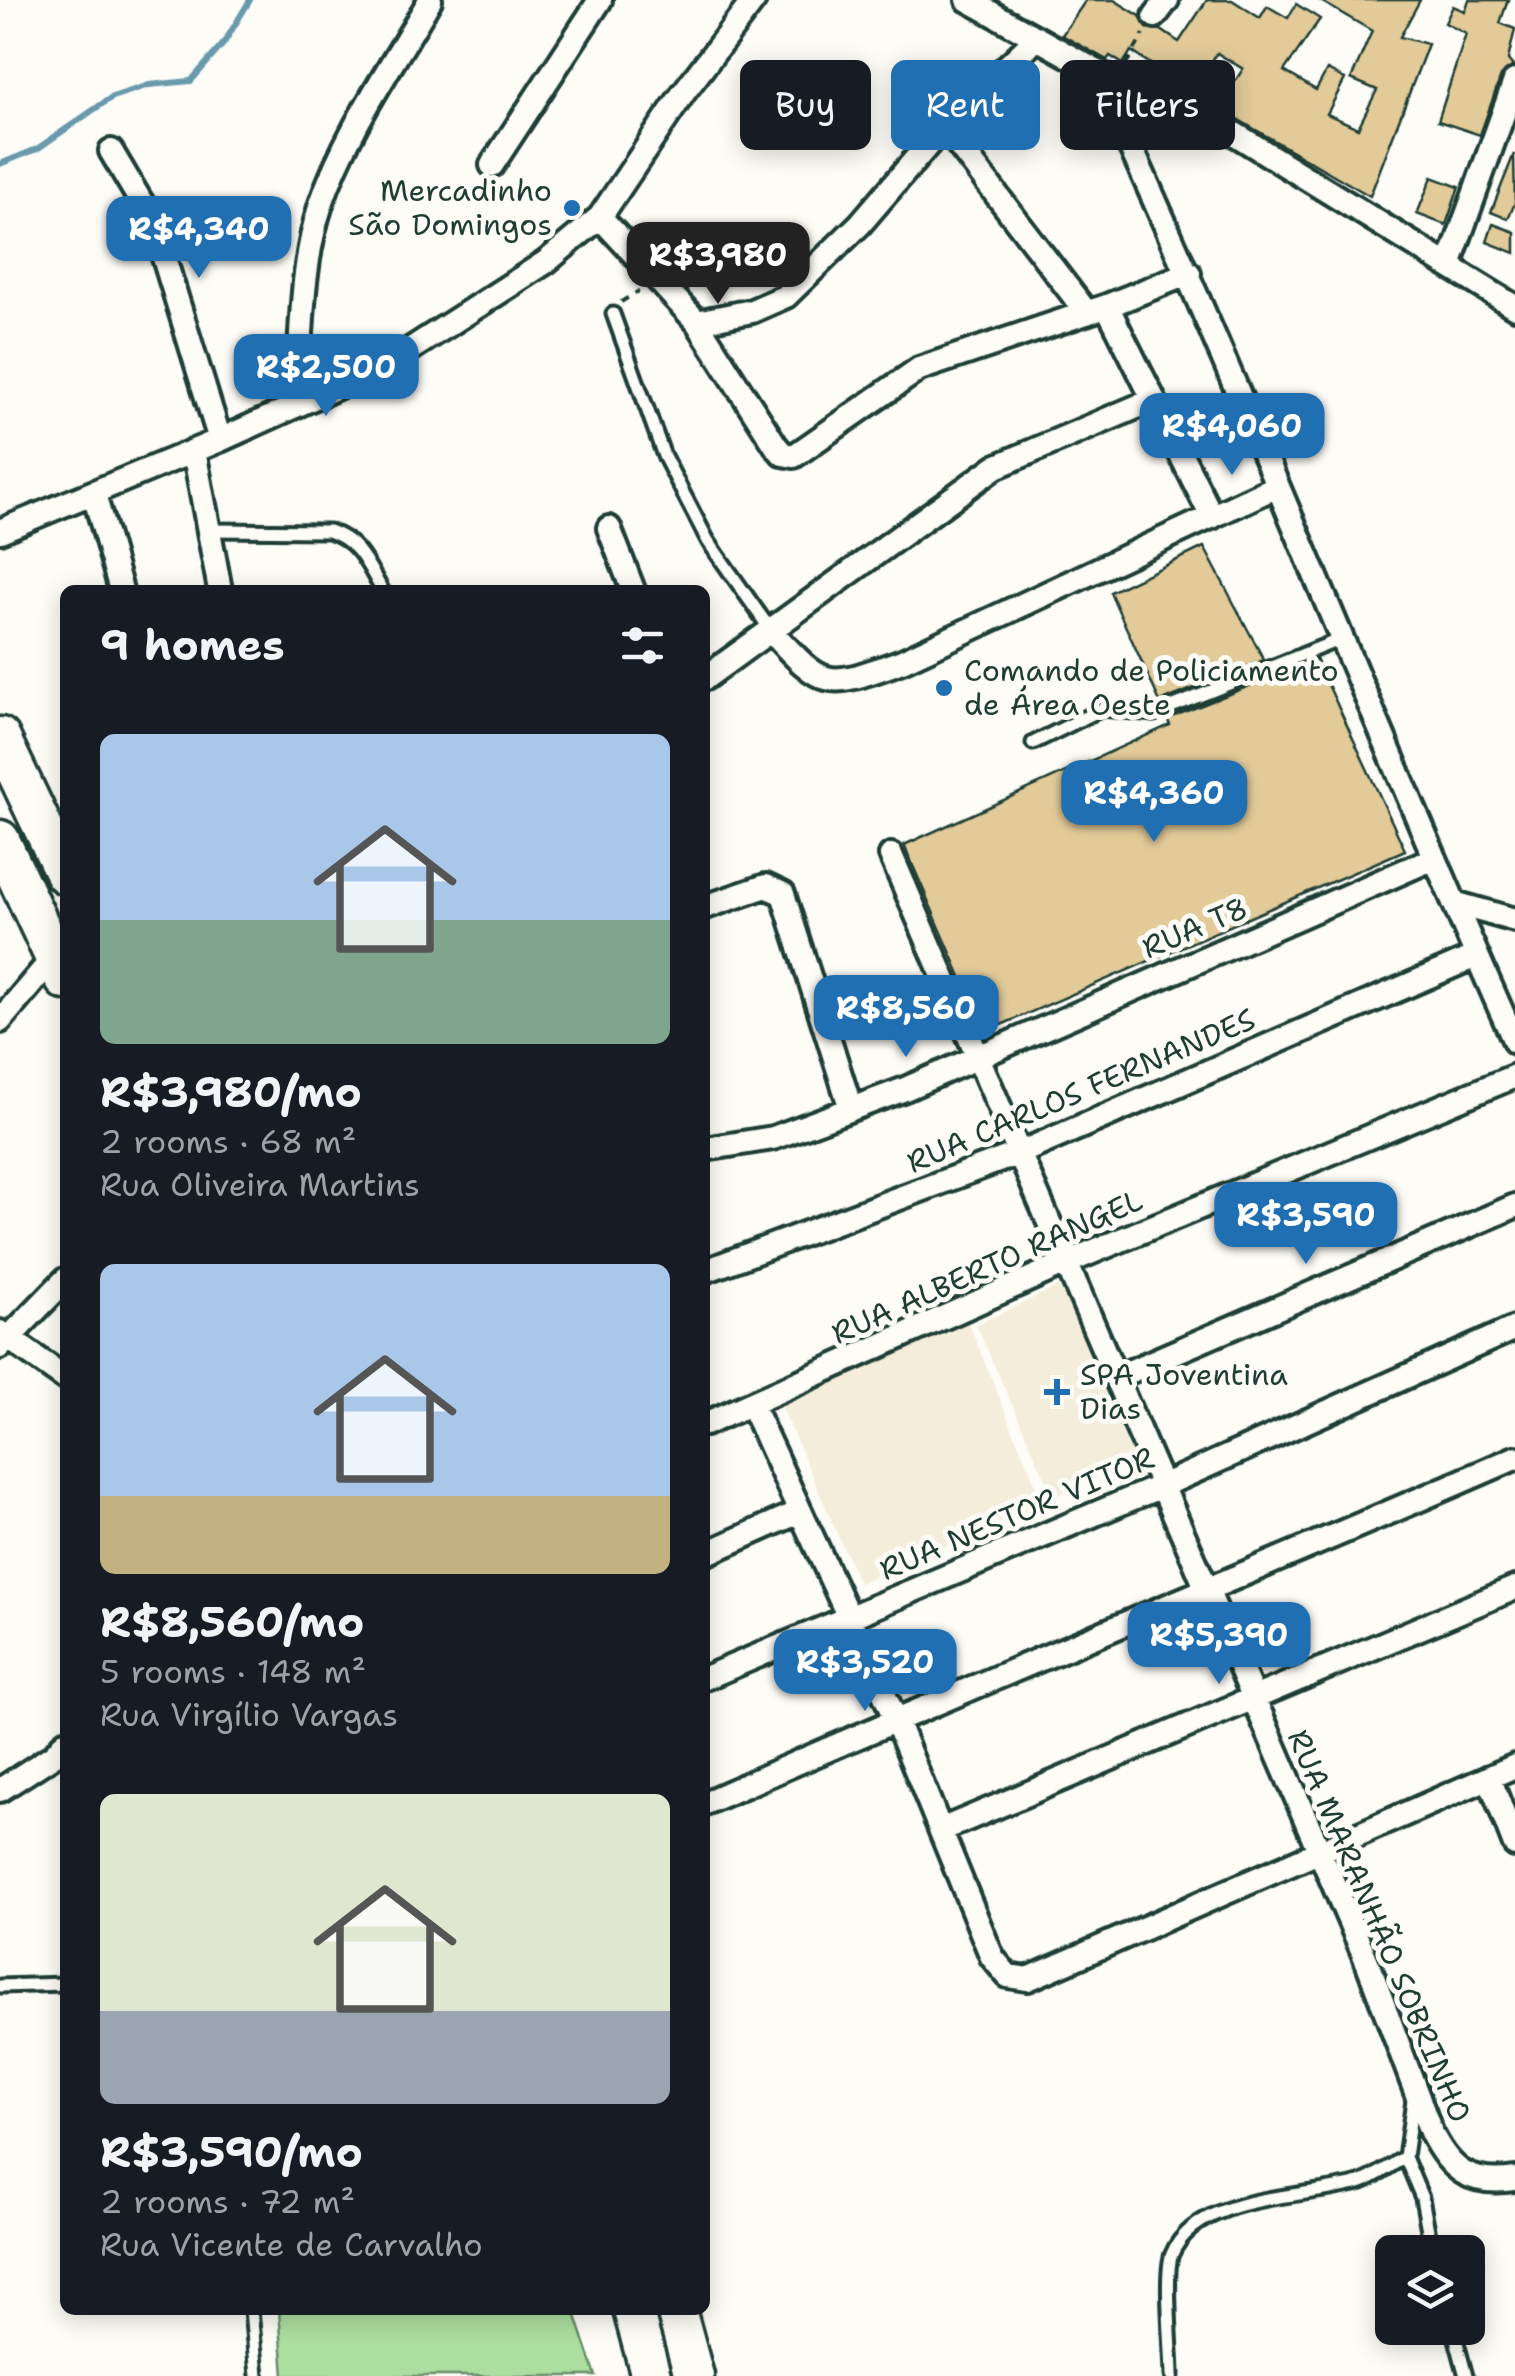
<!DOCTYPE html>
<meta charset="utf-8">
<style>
body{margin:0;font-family:"Shantell Sans",sans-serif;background:#242831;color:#f1f3f6;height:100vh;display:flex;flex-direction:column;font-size:38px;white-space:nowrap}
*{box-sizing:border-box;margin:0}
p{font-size:32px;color:#9ea1a6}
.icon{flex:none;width:55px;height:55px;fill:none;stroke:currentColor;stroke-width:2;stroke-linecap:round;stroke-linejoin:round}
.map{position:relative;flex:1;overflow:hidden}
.drawer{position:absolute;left:60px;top:585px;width:650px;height:1730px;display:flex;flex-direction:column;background:#171b24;border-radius:15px;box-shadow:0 5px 25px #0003}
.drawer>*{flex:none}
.hud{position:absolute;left:740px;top:60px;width:625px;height:90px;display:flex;gap:20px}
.tools{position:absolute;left:1375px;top:2235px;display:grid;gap:20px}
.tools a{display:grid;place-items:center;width:110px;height:110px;border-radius:15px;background:#171b24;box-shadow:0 5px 25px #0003;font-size:50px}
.price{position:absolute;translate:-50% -85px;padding:0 22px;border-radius:20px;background:#1f6fb2;color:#fff;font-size:32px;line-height:65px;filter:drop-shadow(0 2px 5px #0008)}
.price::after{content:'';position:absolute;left:50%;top:60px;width:30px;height:22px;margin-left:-15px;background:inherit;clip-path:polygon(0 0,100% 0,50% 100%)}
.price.active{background:#222;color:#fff}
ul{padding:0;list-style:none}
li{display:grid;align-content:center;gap:20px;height:530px;padding:0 40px}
li span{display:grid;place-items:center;height:310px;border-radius:15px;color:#555}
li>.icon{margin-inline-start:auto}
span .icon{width:180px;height:180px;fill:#fffc;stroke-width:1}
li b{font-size:42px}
h2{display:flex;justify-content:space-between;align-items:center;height:120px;padding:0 40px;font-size:42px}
.tag{padding:0 35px;border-radius:15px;background:#171b24;box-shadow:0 5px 25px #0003;font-size:35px;line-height:90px}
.tag.active{background:#1f6fb2;color:#fff}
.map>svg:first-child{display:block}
</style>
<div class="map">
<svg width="1515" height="2376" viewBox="0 0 1515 2376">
<rect width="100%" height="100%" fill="#fdfcf7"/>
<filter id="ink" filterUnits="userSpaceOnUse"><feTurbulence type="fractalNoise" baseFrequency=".01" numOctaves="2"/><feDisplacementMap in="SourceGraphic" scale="20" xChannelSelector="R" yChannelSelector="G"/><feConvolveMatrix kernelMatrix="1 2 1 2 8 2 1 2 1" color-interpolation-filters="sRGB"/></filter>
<g filter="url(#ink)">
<!-- built -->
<path fill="#f5eddb" d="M 1069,1281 L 1132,1458 L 1054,1497 L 976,1325 Z
M 968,1322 L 1044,1505 L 859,1583 L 780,1403 Z"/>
<!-- green -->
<path fill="#acde9f" stroke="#668e6a" stroke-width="2.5" d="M 279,2310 L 574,2310 L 596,2376 L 284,2376 Z"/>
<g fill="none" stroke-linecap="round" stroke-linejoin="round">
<!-- stream -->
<path stroke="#6999ac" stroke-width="6" d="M 0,164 L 37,149 L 112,97 L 149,85 L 191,81 L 224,43 L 250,0"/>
</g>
<!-- building -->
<path fill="#e2ca99" stroke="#1f3d34" stroke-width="2.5" d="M 1086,0 L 1114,0 L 1140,16 L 1147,28 L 1161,30 L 1179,42 L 1207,0 L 1232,0 L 1260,18 L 1267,6 L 1288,18 L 1296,4 L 1320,19 L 1284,71 L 1316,90 L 1327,70 L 1345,79 L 1327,114 L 1358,128 L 1377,90 L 1351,79 L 1372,31 L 1319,0 L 1420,0 L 1400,37 L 1428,44 L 1370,196 L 1218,108 L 1243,69 L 1217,53 L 1192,92 L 1177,83 L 1173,89 L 1155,82 L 1161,71 L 1131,51 L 1123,64 L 1110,56 L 1107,60 L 1062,35 Z
M 1469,0 L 1508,0 L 1500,23 L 1515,29 L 1508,60 L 1513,66 L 1501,76 L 1480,135 L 1438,121 L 1466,34 L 1445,23 L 1453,6 L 1465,11 Z
M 1514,154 L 1515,203 L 1508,219 L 1491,212 Z
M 1432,177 L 1459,187 L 1446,225 L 1417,214 Z
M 1493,224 L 1515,232 L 1515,253 L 1487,242 Z
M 1204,547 L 1264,660 L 1160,702 L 1110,592 Z
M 1316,659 L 1405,850 L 985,1032 L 904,845 L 1170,725 L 1167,719 Z"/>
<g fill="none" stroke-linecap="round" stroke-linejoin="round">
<!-- service casing -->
<g stroke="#1f3d34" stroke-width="19">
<path id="service" d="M 613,314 L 664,456 L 708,541 L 772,632
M 212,530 L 329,531 C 359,541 367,564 382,590
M 1033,743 L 1102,709 L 1154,714 L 1341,639
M 0,1986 L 65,1984
M 1405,2157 L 1422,2198 L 1432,2252
M 251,2310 L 257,2376
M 1453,2328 L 1466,2376
M 1172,2376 C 1172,2351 1164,2272 1172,2254 C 1198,2193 1304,2199 1359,2183 C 1375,2178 1391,2165 1405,2157 L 1413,2100"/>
</g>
<!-- minor casing -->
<g stroke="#1f3d34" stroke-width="30">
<path id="minor" d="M 968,0 L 1116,82 L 1222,126 L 1515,307
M 1155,16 L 1167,0
M 1116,82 L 1113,108 C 1254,417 1377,733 1515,1042
M 944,126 L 1087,313
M 111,151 L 153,222 L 220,440
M 492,165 L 600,0
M 600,217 L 697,322 L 776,446 L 783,454 L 794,456 L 919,369 L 1107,306 L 1189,273
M 1449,265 L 1515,81
M 1107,306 L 1212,517
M 697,322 L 752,311 L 786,296 L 860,224 L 944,126 L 1035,40
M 297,403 C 302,338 300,267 321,204 C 345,132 392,66 430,0
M 194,451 L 220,590
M 94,494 L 121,590
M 609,528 L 633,590
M 0,531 L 220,440 L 386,365 L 546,262 L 600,217 L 684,92 L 754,0
M 772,632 C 826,691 827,688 902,661 L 1275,487
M 705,678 L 995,467 L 1153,400
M 891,855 L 1368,1964 L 1431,2132 C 1450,2171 1471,2186 1515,2179
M 1454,903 L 1515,920
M 705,907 L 766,886 L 783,894 L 851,1109
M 0,1021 L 53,958
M 705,1149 L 773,1138 L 905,1089 L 1434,858
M 705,1271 L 1022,1152 L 1476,956
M 0,1332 L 65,1378
M 0,1347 L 65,1280
M 1117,1377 L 1515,1206
M 751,1404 L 895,1718 L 992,1957 L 1008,1976 L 1028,1979 L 1515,1766
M 705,1424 L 1068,1262 L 1515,1076
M 705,1554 L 799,1512
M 705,1678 L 1164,1485 L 1515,1328
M 1489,1777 L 1515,1845
M 0,1790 L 54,1755 L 65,1742
M 705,1803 C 973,1684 1246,1576 1515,1458
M 941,1830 L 1515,1588"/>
</g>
<!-- trunk casing -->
<g stroke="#1f3d34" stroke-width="45">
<path id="trunk" d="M 0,737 L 65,874
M 0,840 L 65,980
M 633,2310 L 651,2376
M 676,2310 L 694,2376"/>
</g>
<!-- path -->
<path stroke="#1f3d34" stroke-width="4" stroke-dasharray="8 8" stroke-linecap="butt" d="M 1126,64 L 1144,34
M 621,302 L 639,291"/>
<!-- service -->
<use href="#service" stroke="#fdfcf7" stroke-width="11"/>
<!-- minor -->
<use href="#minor" stroke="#fdfcf7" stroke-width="22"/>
<!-- trunk -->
<use href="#trunk" stroke="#fdfcf7" stroke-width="38"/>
</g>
</g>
<!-- markers -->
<g fill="#1f6fb2" stroke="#fdfcf7" stroke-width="4">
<circle cx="572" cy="208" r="10"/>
<circle cx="944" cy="688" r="10"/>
<path d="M1052 1377h10v10h10v10h-10v10h-10v-10h-10v-10h10z"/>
</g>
<g text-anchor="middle" stroke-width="10" stroke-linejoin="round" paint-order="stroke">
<!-- poi labels -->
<g font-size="30" fill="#1f3d34" stroke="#fdfcf7" text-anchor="start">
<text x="552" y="201" text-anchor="end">Mercadinho<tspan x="552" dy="34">São Domingos</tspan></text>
<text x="964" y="681">Comando de Policiamento<tspan x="964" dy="34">de Área Oeste</tspan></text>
<text x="1080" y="1385">SPA Joventina<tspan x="1080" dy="34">Dias</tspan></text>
</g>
<!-- street labels -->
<g font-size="30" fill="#1f3d34" stroke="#fdfcf7">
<text transform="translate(1195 928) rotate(-23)" y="10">RUA T8</text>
<text transform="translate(1081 1091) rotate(-23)" y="10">RUA CARLOS FERNANDES</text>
<text transform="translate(987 1267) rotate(-24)" y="10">RUA ALBERTO RANGEL</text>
<text transform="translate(1017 1514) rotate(-23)" y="10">RUA NESTOR VITOR</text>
<text transform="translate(1379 1926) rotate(67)" y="10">RUA MARANHÃO SOBRINHO</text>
</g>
</g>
</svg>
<div class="tools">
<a><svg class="icon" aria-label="layers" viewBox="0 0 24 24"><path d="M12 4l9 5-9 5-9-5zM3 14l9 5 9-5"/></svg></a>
</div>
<b class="price" style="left:199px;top:281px">R$4,340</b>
<b class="price active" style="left:718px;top:307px">R$3,980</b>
<b class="price" style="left:326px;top:419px">R$2,500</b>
<b class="price" style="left:1232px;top:478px">R$4,060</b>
<b class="price" style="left:1154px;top:845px">R$4,360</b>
<b class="price" style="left:906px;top:1060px">R$8,560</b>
<b class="price" style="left:1306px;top:1267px">R$3,590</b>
<b class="price" style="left:1219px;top:1687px">R$5,390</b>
<b class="price" style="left:865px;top:1714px">R$3,520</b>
<div class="hud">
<a class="tag">Buy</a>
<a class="tag active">Rent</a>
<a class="tag">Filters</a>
</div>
<section class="drawer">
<h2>9 homes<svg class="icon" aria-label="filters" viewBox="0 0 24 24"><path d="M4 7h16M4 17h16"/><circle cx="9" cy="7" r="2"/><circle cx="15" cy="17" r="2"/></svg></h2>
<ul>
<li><span style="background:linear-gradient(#a9c7e8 60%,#7fa58c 0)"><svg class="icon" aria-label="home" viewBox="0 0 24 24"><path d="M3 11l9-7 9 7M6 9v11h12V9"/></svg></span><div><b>R$3,980/mo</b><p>2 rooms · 68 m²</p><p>Rua Oliveira Martins</p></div></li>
<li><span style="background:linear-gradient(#a9c7e8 75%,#c2b280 0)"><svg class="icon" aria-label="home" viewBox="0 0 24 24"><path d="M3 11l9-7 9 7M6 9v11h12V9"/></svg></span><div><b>R$8,560/mo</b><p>5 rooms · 148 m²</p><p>Rua Virgílio Vargas</p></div></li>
<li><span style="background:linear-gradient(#dfe7d0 70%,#9aa5b1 0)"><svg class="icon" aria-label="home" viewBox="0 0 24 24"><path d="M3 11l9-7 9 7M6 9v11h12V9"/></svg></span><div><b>R$3,590/mo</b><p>2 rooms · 72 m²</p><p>Rua Vicente de Carvalho</p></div></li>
</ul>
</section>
</div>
